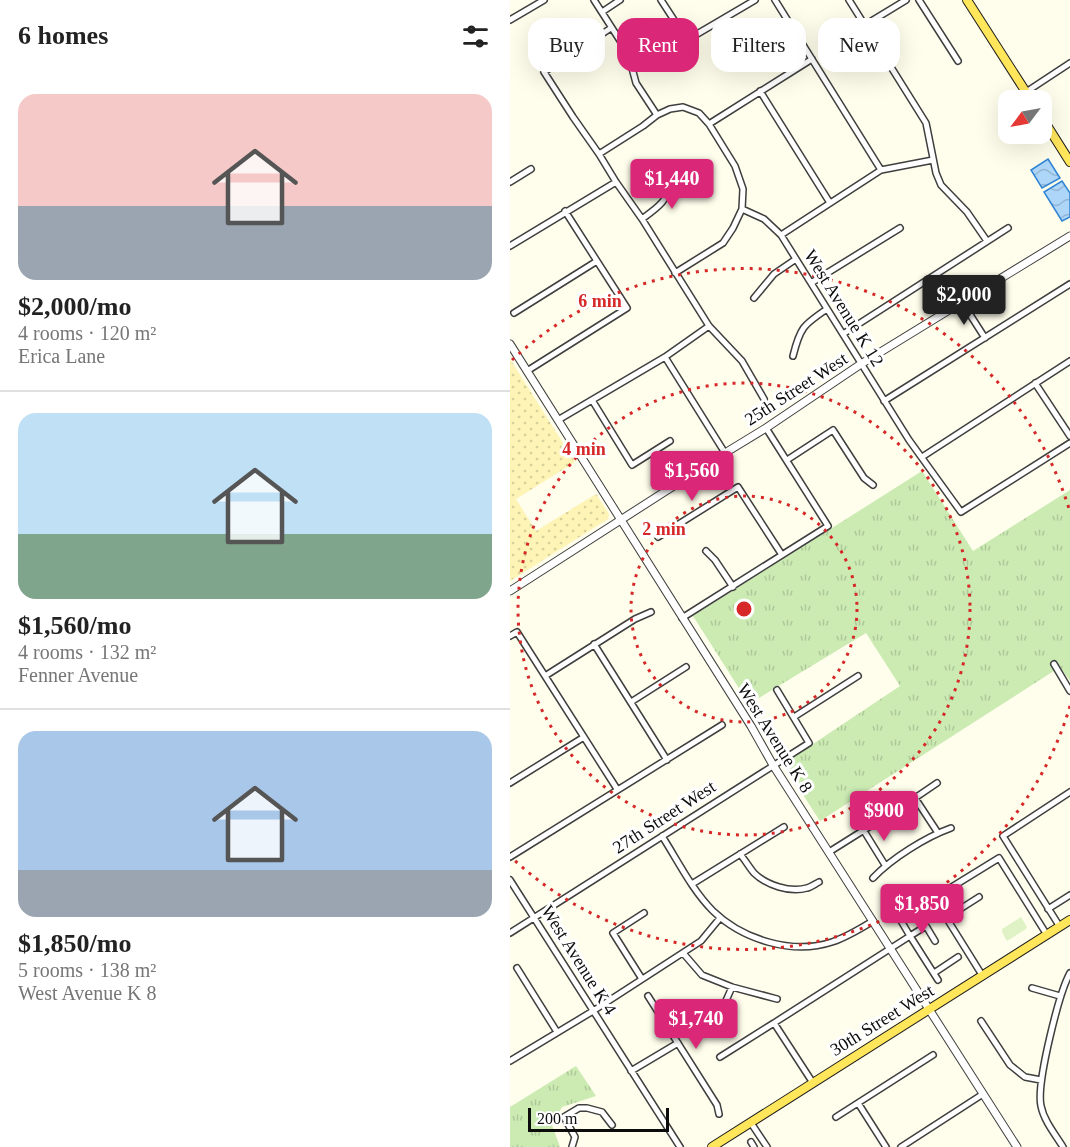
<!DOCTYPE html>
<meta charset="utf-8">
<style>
body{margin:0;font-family:Georgia,serif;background:#f6f6f6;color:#222;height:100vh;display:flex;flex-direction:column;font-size:22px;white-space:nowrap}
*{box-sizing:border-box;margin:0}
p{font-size:20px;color:#767676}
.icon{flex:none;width:33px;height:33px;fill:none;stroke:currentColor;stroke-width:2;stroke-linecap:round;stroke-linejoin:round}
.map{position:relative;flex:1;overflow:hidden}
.side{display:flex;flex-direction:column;background:#fff;width:510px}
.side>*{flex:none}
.top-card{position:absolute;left:18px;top:18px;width:452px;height:54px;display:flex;gap:12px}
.needle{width:39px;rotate:238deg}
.controls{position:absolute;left:488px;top:90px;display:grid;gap:12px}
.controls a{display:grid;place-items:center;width:54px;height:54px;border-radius:12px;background:#fff;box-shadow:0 6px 24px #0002;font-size:30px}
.scale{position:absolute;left:18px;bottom:15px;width:141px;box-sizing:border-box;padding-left:6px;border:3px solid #0c0c0c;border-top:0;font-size:16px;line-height:21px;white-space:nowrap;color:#0c0c0c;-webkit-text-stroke:4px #fff;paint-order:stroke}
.price{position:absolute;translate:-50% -51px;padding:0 14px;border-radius:6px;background:#db2777;color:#fff;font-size:20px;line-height:39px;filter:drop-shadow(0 2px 3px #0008)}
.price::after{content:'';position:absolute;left:50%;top:36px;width:18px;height:14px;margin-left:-9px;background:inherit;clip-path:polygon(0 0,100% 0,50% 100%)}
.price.active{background:#222;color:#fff}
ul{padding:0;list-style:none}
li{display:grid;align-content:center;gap:12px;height:318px;padding:0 18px}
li+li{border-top:2px solid #e0e0e0}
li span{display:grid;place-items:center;height:186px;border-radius:18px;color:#555}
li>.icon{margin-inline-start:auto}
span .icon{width:108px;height:108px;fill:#fffc;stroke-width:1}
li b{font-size:26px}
h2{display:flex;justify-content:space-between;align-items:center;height:72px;padding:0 18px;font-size:26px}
.chip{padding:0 21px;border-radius:18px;background:#fff;box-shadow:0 6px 24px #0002;font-size:21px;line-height:54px}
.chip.active{background:#db2777;color:#fff}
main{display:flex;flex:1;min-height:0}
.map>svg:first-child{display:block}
</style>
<main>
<section class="side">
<h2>6 homes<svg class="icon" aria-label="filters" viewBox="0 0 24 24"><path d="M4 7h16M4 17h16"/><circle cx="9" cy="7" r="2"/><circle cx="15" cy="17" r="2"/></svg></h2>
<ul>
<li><span style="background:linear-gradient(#f6c9c9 60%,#9aa5b1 0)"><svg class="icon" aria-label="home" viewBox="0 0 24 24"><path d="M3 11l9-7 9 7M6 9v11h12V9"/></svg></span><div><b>$2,000/mo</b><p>4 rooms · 120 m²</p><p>Erica Lane</p></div></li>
<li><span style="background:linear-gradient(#bfe0f5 65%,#7fa58c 0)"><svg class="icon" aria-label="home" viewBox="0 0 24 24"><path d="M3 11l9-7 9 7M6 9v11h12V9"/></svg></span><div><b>$1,560/mo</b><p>4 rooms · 132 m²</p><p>Fenner Avenue</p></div></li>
<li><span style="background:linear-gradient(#a9c7e8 75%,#9aa5b1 0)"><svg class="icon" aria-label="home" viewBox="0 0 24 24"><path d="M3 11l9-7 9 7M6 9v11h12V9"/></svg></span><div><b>$1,850/mo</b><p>5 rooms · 138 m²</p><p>West Avenue K 8</p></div></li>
</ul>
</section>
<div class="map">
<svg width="560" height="1147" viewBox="0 0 560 1147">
<defs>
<pattern id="grass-tufts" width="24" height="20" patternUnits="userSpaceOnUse" patternTransform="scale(1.5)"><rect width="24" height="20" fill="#cbebb3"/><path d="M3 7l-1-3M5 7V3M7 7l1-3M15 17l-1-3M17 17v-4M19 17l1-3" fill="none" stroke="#adc899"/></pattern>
<pattern id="sand-dots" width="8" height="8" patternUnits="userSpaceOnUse" patternTransform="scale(1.5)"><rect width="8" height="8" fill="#fdf4b5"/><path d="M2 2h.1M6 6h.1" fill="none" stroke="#d8d09a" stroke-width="1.8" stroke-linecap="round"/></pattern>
<pattern id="water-waves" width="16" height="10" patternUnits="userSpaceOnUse" patternTransform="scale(1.5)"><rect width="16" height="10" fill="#add6f9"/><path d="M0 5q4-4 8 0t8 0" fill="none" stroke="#94b6d4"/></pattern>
</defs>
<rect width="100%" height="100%" fill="#fffdeb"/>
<!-- grass -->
<path fill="url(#grass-tufts)" d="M 412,471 L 463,551 L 560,490 L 560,681 L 550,667 L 310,821 L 273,764 L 390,686 L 356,633 L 239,704 L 183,616 Z
M 66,1066 L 86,1096 L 52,1107 L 42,1125 L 50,1147 L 0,1147 L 0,1107 Z"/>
<!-- sand -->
<path fill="url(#sand-dots)" d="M 0,359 L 65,462 L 6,499 L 26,531 L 86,494 L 99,514 L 98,519 L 0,581 Z"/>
<!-- pitch -->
<path fill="#def2c5" d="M 511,917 L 517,927 L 516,929 L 497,941 L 492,932 L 492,929 Z"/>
<!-- water -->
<path fill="url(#water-waves)" stroke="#3084d3" stroke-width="1.5" d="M 538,159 L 550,178 L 532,188 L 521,170 Z
M 552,181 L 560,193 L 560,217 L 552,221 L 534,192 Z"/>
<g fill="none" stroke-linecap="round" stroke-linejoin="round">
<!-- minor casing -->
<g stroke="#3f3f3f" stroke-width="8">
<path id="minor" d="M 84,0 L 118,53 L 126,83 L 147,115
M 151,0 L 177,40 L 245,0
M 265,0 L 371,170
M 339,0 L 416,123 L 426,173 L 431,185 L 457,212 L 477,241
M 409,0 L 448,61
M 92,12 L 110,0
M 0,20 L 34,0
M 355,25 L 396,0
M 101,28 L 34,72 L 63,117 L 89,154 L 106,182 L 132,219 L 199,326 L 232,361 L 254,399
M 250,91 L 320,203
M 516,92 L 560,63
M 199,124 L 225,166 L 233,189 L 232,209 L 254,219 L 271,235 L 399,440 L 451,512 L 560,443
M 89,154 L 133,126 L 147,115 L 160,109 L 173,107 L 189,113 L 199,124 L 302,59
M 0,182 L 21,169
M 132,219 C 150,206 156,202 164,179
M 271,235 L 371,170 L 423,160
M 0,246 L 106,182
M 165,273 L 213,243 L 223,228 L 232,209
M 301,283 L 390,228
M 244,298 L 264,274 L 286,259
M 452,302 L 475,338
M 4,313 L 87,261
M 333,334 L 498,228
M 283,356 C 290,328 293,325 317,309
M 155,357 L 215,453
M 17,371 L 117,308 L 55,211
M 525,383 L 560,436
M 82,400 L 122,465 L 160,441
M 374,401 L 560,284
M 48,420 L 155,357 L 199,326
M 412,457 L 560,361
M 277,460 L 323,430 L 354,478 L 363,485
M 148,537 L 228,487 L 272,555
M 196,551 L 205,560 L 223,587
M 172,618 L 318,526 L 256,428
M 0,636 L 7,632 L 107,789
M 84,644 L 157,760
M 544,664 L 560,691
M 35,676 L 125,619 L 141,612
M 121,702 L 176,667
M 284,717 L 348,676
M 0,783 L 74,737
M 405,798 L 428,833
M 354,831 L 375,865
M 152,836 C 168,861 182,890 203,911 C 233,940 283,955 322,942 C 337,937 350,929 363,921
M 319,852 L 405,798 L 427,783
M 230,854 C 235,860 239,867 244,873 C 256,885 280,893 297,888 C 301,887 305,884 309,882
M 0,857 L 212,725
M 363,878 C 382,858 416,837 441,828
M 0,880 L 170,1147
M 182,884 L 274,827
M 538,909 L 560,895
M 436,918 L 469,897
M 550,927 L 493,836 L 560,792
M 0,933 L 299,743 L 267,690
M 425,941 L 416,926 L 400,936 L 428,980
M 173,953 L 192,975 L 222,987 L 267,999
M 7,968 L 47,1032
M 424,973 L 448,957
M 472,975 L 424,898 L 489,858 L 537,935
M 132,979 L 103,933 L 134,913
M 522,988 L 550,996
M 138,996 L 207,1105 L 209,1114
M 211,1012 L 222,987
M 471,1021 L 500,1065 L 515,1077 L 531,1080
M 210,1057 L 264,1023
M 0,1061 L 83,1011 L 191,941 L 210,918
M 121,1071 L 168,1043
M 303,1083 L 264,1023 L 400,936 L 387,914 L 409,900
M 348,1103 L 376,1147
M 326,1117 L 423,1055
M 241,1123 L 257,1147
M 241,1142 L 244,1147
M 62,1147 L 65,1137 L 54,1117 L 69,1108 L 77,1108 L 92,1112 L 102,1125
M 391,1147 L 473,1094
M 553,1147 C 545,1134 534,1121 531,1106 C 526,1084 549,993 560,973"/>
</g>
<!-- tertiary casing -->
<g stroke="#3f3f3f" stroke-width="9">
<path id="tertiary" d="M 0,344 L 241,726 L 263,765 L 507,1147
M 0,591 L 215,453 L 256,428 L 351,364 L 560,236"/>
</g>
<!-- primary casing -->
<g stroke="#1d1d1d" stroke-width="10">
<path id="primary" d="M 457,0 L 521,100
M 531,116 L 560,162
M 202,1147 L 560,920"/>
</g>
<!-- minor -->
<use href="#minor" stroke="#fff" stroke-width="5"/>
<!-- tertiary -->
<use href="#tertiary" stroke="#fff" stroke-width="7"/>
<!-- primary -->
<use href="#primary" stroke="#ffe65b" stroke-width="8"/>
</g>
<!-- distance rings -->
<g fill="none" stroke="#d62828" stroke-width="3" stroke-dasharray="3 6">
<circle cx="234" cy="609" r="113"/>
<circle cx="234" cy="609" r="226"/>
<path d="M560 706A340 340 0 0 1 2 858M2 360A340 340 0 0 1 560 512"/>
</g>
<g text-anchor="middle" stroke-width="6" stroke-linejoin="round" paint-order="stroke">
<!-- street labels -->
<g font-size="18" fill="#0c0c0c" stroke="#fff">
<text transform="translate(334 308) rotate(58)" y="6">West Avenue K 12</text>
<text transform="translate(286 389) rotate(-33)" y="6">25th Street West</text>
<text transform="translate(265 738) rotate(58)" y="6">West Avenue K 8</text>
<text transform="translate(154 817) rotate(-33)" y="6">27th Street West</text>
<text transform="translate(69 960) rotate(58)" y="6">West Avenue K 4</text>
<text transform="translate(372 1020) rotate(-32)" y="6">30th Street West</text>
</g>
</g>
<circle cx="234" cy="609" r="9" fill="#d62828" stroke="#fff" stroke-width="3"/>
<g font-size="18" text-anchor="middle" font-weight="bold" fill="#d62828" stroke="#fff" stroke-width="6" stroke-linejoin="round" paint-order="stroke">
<text x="90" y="307">6 min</text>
<text x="74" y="455">4 min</text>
<text x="154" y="535">2 min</text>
</g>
</svg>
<div class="controls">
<a><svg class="needle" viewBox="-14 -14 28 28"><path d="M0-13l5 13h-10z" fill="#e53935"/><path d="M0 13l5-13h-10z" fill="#767676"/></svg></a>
</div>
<div class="scale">200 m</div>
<b class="price" style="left:162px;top:210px">$1,440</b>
<b class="price active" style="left:454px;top:326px">$2,000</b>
<b class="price" style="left:182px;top:502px">$1,560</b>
<b class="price" style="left:374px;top:842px">$900</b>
<b class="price" style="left:412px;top:935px">$1,850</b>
<b class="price" style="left:186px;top:1050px">$1,740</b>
<div class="top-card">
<a class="chip">Buy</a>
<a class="chip active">Rent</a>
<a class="chip">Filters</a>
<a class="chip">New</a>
</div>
</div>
</main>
